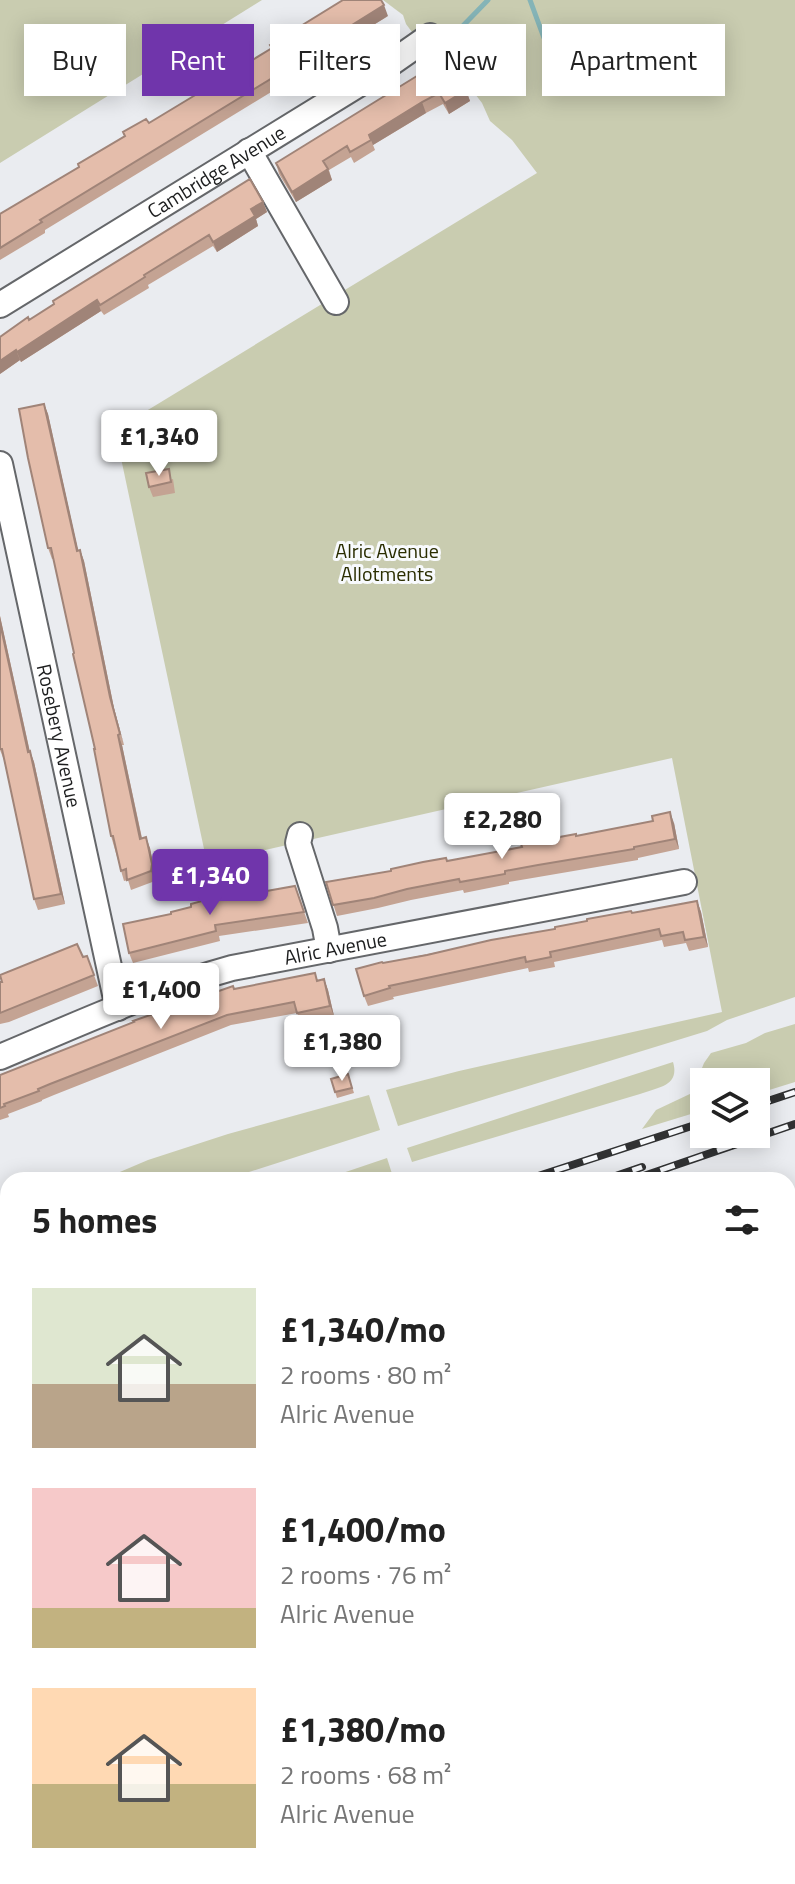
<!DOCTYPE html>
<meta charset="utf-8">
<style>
body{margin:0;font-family:"Titillium Web",sans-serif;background:#f6f6f6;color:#222;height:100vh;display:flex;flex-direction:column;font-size:30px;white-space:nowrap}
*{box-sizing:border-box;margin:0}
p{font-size:26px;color:#767676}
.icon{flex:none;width:44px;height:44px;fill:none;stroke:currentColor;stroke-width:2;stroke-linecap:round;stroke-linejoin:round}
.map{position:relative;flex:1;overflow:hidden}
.sheet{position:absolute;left:0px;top:1172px;width:796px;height:712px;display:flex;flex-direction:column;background:#fff;border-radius:24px 24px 0 0;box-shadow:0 4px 20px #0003}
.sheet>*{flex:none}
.hud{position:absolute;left:24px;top:24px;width:748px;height:72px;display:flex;gap:16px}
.tools{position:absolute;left:690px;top:1068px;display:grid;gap:16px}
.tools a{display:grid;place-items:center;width:80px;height:80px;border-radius:0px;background:#fff;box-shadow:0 4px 20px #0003;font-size:40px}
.price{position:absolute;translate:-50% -68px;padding:0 18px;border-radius:8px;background:#fff;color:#222;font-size:26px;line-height:52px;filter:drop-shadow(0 2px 4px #0008)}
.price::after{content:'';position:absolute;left:50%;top:48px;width:24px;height:18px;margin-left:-12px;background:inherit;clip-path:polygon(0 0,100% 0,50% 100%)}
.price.current{background:#7035ab;color:#fff}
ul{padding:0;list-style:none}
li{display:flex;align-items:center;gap:24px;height:200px;padding:0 32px}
li span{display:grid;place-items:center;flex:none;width:224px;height:160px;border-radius:0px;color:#555}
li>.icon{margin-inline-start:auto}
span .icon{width:96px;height:96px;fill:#fffc;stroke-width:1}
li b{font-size:34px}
h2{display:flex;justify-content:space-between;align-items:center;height:96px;padding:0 32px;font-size:34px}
.chip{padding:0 28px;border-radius:0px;background:#fff;box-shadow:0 4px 20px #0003;font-size:28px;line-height:72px}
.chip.current{background:#7035ab;color:#fff}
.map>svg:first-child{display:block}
</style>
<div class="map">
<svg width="795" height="1884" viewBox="0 0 795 1884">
<rect width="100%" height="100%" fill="#eaecf0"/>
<!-- green -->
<path fill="#c9ccb0" d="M 0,0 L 262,0 L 0,163 Z
M 383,0 L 795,0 L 795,997 L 727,1020 L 707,1031 L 398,1126 L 386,1090 L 459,1071 L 722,1012 L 672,758 L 207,863 L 115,430 L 537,173 L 512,140 L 490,121 L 482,103 L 448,59 L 433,52 L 415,36 L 406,24 L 403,15 Z
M 795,1024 L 795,1082 L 756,1094 L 756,1082 L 704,1082 L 704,1110 L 642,1129 L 656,1110 L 692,1093 L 704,1063 L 711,1053 L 746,1043 L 765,1033 Z
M 673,1062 C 680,1086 659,1087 640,1094 L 412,1162 L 407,1148 Z
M 369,1095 L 380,1130 L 224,1180 L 101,1180 L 148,1160 L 228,1134 Z
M 387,1158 L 394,1180 L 322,1180 Z"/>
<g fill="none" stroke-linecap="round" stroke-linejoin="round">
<!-- stream -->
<path stroke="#85b4b7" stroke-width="5" d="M 530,0 L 544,38
M 453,36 L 488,0"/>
<!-- minor casing -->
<g stroke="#65676a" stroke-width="28">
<g id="minor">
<path d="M 249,151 L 336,302"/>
<path id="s1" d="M 0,305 L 377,73 L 430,36"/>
<path id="s2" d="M 0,464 L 118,1008"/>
<path d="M 300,835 L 298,843 L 325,928 L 329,950"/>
<path id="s3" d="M 0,1057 C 76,1025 152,990 232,968 L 684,882"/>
<path d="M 788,1292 L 795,1290"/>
<path d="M 788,1512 L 795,1510"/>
<path d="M 0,1583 L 8,1580"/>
<path d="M 788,1756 L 795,1759"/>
<path d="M 0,1836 L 8,1833"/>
<path d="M 684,1884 L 687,1876"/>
</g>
</g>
<!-- minor -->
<use href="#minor" stroke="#fff" stroke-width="24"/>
<!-- rail casing -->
<g stroke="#313233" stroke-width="8">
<path id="rail" d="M 756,1105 L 795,1092
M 526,1180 L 704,1122
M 604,1180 L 642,1167
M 632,1180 L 795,1124
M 0,1359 L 8,1356
M 0,1389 L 8,1386"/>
</g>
<!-- rail -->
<use href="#rail" stroke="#f8fafd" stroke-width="5" stroke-dasharray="15" stroke-linecap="butt"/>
</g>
<!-- wall -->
<path fill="#c4a393" d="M 388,16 L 284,80 L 286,83 L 45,230 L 45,233 L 0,260 L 0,214 L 79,167 L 124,136 L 123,132 L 149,123 Z
M 446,58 L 466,90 L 470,101 L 449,114 L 443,104 L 426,113 L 373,145 L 375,150 L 354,163 L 351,157 L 329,170 L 332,180 L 296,202 L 279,174 L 276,163 Z
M 263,202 L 267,212 L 256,219 L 258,226 L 217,252 L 213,246 L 148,285 L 149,288 L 104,315 L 101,311 L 21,362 L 20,360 L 0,374 L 29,320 Z
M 44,404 L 48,414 L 78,551 L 80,550 L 84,561 L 114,708 L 124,745 L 122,745 L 142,838 L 150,848 L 155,875 L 155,881 L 131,890 L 128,880 L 124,881 L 111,836 L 95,749 L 54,559 L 52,559 L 48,548 Z
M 173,479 L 175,493 L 153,497 L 149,487 Z
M 0,616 L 30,752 L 34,762 L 65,904 L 38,910 L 34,899 L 4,760 L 0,750 Z
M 674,823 L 679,849 L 638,858 L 638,860 L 509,882 L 509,884 L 464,893 L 463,890 L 411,900 L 378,908 L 337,916 L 326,882 L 448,861 L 577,836 Z
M 295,886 L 308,923 L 219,936 L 220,941 L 133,963 L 129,953 L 171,914 L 209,901 Z
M 697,901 L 701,912 L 708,947 L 689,951 L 686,943 L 664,947 L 662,940 L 554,962 L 555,967 L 529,972 L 528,968 L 393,997 L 394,999 L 368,1006 L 364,996 L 383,963 L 632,913 Z
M 87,956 L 98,986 L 9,1022 L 0,1024 L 0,982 Z
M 324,979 L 328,990 L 334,1016 L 301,1024 L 297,1013 L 231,1025 L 54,1095 L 42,1100 L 42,1101 L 8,1114 L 9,1117 L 0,1120 L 0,1084 L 234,989 Z
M 348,1074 L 354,1093 L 337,1098 L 331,1079 Z
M 795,1213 L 795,1262 L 788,1264 L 788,1215 Z
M 795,1310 L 795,1345 L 788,1347 L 788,1312 Z
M 8,1495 L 8,1545 L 0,1548 L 1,1551 L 0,1551 L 0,1498 Z
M 795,1517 L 795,1741 L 788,1739 L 788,1519 Z
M 8,1597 L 8,1637 L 0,1640 L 0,1600 Z
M 31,1876 L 53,1876 L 55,1884 L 33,1884 Z"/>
<!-- shaded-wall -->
<path fill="#a08478" d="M 384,5 L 388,16 L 284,80 L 280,70 Z
M 466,90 L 470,101 L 449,114 L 445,103 Z
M 422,102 L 426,113 L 373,145 L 369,135 Z
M 328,169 L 332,180 L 296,202 L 292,192 Z
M 263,202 L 267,212 L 256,219 L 258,226 L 217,252 L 213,242 L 251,209 Z
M 97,300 L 101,311 L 21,362 L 17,352 Z
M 16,350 L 20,360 L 0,374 L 0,361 Z
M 44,404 L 48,414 L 81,562 L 77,551 Z
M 80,550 L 84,561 L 114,708 L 124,745 L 110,697 Z
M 0,616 L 32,762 L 28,752 L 0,623 Z
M 118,735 L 122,745 L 144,849 L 140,839 Z
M 30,751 L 34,762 L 65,904 L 61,894 Z
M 670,812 L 674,823 L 679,849 L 675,839 Z
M 146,837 L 150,848 L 155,875 L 155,881 L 151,871 Z
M 697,901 L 701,912 L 708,947 L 704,937 Z
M 324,979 L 328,990 L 334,1016 L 330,1006 Z
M 791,1767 L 795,1778 L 788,1796 L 788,1776 Z
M 648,1876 L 656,1876 L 653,1884 L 645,1884 Z
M 737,1876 L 745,1876 L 742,1884 L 734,1884 Z"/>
<!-- building -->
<path fill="#e4bdab" stroke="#a08478" stroke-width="2" d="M 343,0 L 381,0 L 384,5 L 280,70 L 282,72 L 40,220 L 42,222 L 0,248 L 0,214 L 79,167 L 78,164 L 125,136 L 123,132 L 146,119 L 149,123 L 197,94 L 272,48 L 270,45 Z
M 446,58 L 466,90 L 445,103 L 439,93 L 422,102 L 369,135 L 371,140 L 350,152 L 347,146 L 323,161 L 328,169 L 292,192 L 276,163 Z
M 250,179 L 263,202 L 251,209 L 255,216 L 213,242 L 209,235 L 144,275 L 145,277 L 100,305 L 97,300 L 17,352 L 16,350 L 0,361 L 0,337 L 28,317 L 29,320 L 54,304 L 53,301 Z
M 44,404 L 77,551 L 80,550 L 110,697 L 120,734 L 118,735 L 140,839 L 146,837 L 152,864 L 151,871 L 127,880 L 126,869 L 121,871 L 113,836 L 111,836 L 94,749 L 95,749 L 73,654 L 74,653 L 51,548 L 48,548 L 28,458 L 19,409 Z
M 169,469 L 171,482 L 149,487 L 146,473 Z
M 0,623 L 28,752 L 30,751 L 61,894 L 34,899 L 2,749 L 0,749 Z
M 670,812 L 675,839 L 634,847 L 634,849 L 538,865 L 505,871 L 505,874 L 460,882 L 459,879 L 407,889 L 374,898 L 333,905 L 326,882 L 391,871 L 391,869 L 423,862 L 446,858 L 447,861 L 522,847 L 521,844 L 576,834 L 576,836 L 653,821 L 652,816 Z
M 295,886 L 304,912 L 215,925 L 216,931 L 129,953 L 123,924 L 171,914 L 171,912 L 191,907 L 191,904 L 209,899 L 209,901 Z
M 697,901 L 704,937 L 685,940 L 683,932 L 661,936 L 659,929 L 550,952 L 551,957 L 526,962 L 525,957 L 389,986 L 390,988 L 364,996 L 356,969 L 382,962 L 383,963 L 427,955 L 491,940 L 555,929 L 555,927 L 587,921 L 587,919 L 631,911 L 632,913 L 643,911 Z
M 77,944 L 83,957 L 87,956 L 94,975 L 0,1013 L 0,982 L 2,982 L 0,975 Z
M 315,973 L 317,981 L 324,979 L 330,1006 L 297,1013 L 294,1002 L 227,1015 L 50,1084 L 38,1089 L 39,1091 L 4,1104 L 5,1106 L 0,1108 L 0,1075 L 134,1022 L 133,1021 L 233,986 L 234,989 Z
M 348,1074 L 352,1088 L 335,1092 L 331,1079 Z
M 795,1213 L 795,1250 L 788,1252 L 788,1215 Z
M 795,1310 L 795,1333 L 788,1335 L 788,1312 Z
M 8,1495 L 8,1518 L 0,1522 L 0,1498 Z
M 795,1517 L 795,1732 L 788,1730 L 788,1519 Z
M 8,1597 L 8,1624 L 0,1628 L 0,1600 Z
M 31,1876 L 46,1876 L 31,1879 Z
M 547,1876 L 648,1876 L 645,1884 L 637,1883 L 632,1884 L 511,1884 Z
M 710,1876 L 737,1876 L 734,1884 L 707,1884 Z"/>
<g text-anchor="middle" stroke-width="6" stroke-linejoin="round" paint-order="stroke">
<!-- street labels -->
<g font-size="20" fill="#1c1d1e" stroke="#f8fafd">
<text dy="7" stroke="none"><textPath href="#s1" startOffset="254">Cambridge Avenue</textPath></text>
<text dy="7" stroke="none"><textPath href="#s2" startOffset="278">Rosebery Avenue</textPath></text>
<text dy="7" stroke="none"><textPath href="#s3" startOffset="354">Alric Avenue</textPath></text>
</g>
<!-- park labels -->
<g font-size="20" fill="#2a2d00" stroke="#f8fafd">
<text x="387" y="558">Alric Avenue<tspan x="387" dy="23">Allotments</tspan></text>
</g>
</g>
</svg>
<div class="tools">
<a><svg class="icon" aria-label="layers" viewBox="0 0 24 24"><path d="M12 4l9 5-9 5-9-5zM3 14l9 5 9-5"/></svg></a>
</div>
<b class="price" style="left:159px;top:478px">£1,340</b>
<b class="price" style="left:502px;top:861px">£2,280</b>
<b class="price current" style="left:210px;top:917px">£1,340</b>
<b class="price" style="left:161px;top:1031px">£1,400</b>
<b class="price" style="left:342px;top:1083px">£1,380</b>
<div class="hud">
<a class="chip">Buy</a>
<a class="chip current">Rent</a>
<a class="chip">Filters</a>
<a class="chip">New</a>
<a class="chip">Apartment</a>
</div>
<section class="sheet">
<h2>5 homes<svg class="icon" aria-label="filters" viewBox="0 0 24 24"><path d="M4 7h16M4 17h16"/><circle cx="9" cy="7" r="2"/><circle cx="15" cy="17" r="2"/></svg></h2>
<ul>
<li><span style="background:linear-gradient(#dfe7d0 60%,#b9a48a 0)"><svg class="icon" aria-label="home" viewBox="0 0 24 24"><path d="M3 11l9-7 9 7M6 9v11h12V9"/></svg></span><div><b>£1,340/mo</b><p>2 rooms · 80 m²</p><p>Alric Avenue</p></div></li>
<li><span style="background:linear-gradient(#f6c9c9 75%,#c2b280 0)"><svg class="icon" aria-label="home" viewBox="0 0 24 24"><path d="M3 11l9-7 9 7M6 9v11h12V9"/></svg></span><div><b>£1,400/mo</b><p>2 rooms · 76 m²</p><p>Alric Avenue</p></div></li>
<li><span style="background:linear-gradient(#ffd9b3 60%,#c2b280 0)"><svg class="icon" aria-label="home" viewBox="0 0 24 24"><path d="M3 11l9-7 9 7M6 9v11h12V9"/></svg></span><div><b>£1,380/mo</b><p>2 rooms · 68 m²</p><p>Alric Avenue</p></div></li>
</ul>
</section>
</div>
